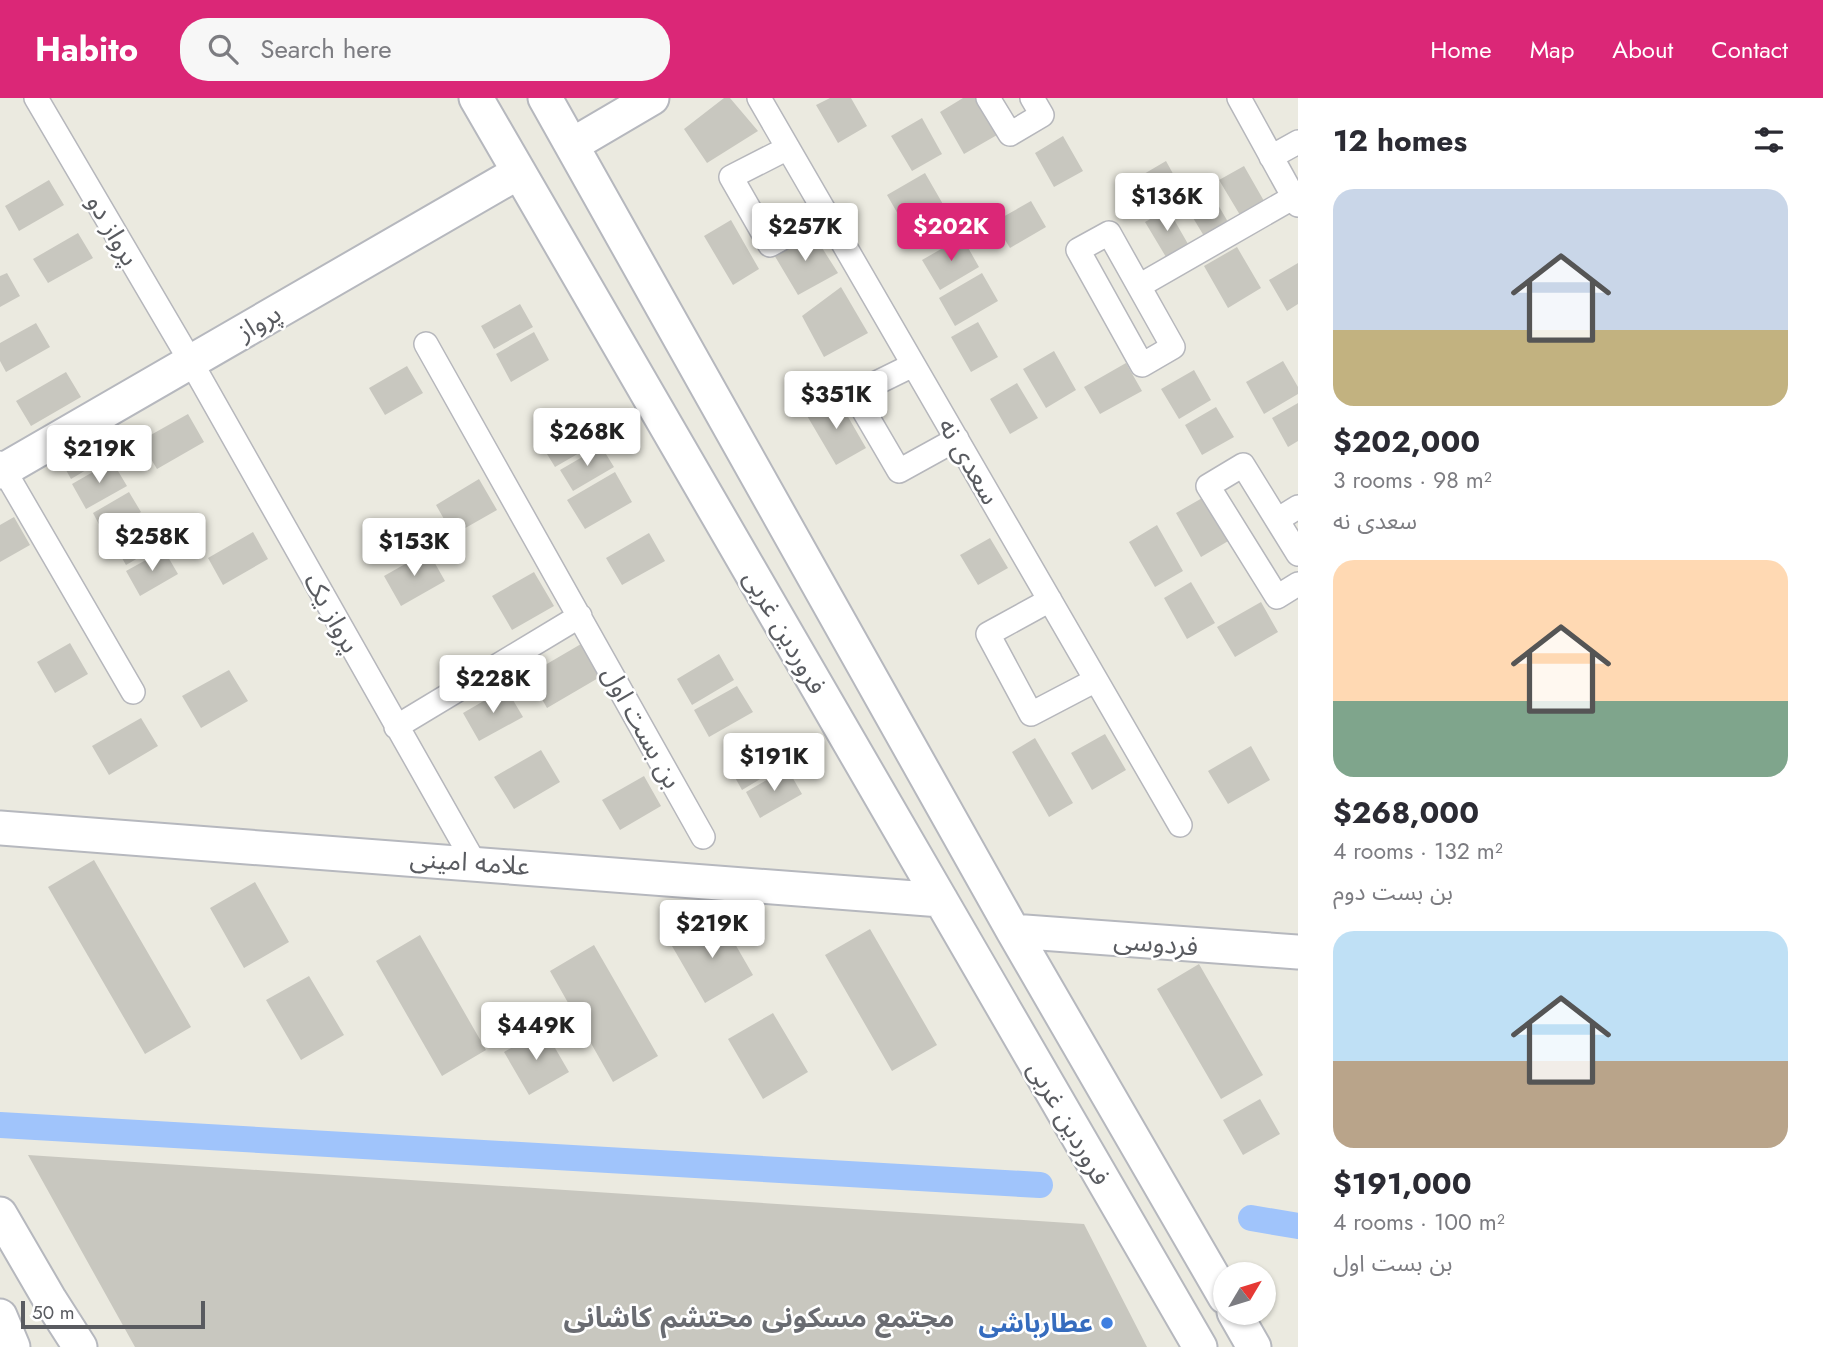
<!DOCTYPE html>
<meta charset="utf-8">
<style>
body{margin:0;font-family:Jost,"Noto Sans Arabic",sans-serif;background:#f7f7f7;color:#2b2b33;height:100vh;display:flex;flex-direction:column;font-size:26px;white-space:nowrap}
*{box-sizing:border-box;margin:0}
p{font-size:23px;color:#7c7c81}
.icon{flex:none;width:38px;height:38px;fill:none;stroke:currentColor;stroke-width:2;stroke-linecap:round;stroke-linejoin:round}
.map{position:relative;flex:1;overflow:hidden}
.drawer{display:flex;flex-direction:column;background:#fff;width:525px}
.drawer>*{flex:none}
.needle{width:46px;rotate:52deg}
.fabs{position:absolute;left:1213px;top:1164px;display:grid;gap:14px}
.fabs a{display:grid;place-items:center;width:63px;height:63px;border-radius:50%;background:#fff;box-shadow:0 2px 5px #0004;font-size:35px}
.scale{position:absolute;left:21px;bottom:18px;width:184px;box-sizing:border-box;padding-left:7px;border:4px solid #595b60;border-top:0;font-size:19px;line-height:24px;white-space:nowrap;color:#595b60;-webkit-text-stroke:5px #fff;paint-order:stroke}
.price{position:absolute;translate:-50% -60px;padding:0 16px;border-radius:7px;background:#fff;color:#222;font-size:23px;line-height:46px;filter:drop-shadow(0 2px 4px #0008)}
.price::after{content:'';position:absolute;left:50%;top:42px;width:21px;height:16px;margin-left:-10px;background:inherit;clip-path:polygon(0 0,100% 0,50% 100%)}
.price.active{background:#db2777;color:#fff}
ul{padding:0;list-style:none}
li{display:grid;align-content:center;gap:14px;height:371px;padding:0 35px}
li span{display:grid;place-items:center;height:217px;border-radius:21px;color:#555}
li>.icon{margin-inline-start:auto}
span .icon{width:126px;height:126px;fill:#fffc;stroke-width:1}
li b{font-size:30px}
h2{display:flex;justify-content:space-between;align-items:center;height:84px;padding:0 35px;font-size:30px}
header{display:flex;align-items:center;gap:42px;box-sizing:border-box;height:98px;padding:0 35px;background:#db2777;color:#fff}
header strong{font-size:33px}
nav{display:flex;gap:38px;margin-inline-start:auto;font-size:24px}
.search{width:490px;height:63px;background:#f7f7f7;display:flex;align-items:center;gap:18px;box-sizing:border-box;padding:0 24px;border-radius:28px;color:#7c7c81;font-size:26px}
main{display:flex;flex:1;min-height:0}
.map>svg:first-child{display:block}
</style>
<header>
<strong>Habito</strong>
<div class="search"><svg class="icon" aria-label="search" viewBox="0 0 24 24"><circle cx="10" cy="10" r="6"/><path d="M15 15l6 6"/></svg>Search here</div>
<nav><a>Home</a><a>Map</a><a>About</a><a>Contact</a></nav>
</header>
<main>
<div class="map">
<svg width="1298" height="1249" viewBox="0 0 1298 1249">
<rect width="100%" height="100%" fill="#ebeae0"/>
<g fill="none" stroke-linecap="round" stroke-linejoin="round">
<!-- canal -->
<path stroke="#a0c4fb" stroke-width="26" d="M 0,1027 L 1040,1087
M 1251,1120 L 1298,1128"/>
</g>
<!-- building -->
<path fill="#c8c7bf" d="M 724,0 L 730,0 L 758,33 L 707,65 L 684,31 Z
M 830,0 L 851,0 L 867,28 L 838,45 L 816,7 Z
M 963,0 L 976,0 L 997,37 L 964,56 L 940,14 Z
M 922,20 L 942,56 L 912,73 L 891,38 Z
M 1063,38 L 1083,73 L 1054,89 L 1035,55 Z
M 1166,63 L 1182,92 L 1149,112 L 1132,83 Z
M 1244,68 L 1264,103 L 1240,117 L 1219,82 Z
M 925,75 L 944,108 L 906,130 L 887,97 Z
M 49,82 L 64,107 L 19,133 L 5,108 Z
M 1206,86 L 1228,124 L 1204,138 L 1181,100 Z
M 1031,103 L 1046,129 L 1010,150 L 994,124 Z
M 1168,111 L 1188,146 L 1166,159 L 1145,124 Z
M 731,122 L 759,171 L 733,187 L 704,138 Z
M 812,134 L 838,175 L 798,197 L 773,155 Z
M 78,135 L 93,160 L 48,185 L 33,161 Z
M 962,139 L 979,169 L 940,192 L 922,162 Z
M 1237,149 L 1261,190 L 1228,210 L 1204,168 Z
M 1298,165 L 1298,206 L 1287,213 L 1269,182 Z
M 7,175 L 20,198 L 0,209 L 0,178 Z
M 982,175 L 998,203 L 955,228 L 939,200 Z
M 841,189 L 868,235 L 824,259 L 802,218 Z
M 520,206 L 533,229 L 494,251 L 481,228 Z
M 978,224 L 998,259 L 971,274 L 951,239 Z
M 36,225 L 50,249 L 6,274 L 0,263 L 0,245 Z
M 534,234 L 549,262 L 511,284 L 496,256 Z
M 1054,253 L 1076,292 L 1046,310 L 1023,271 Z
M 1283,263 L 1298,289 L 1298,296 L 1264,316 L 1246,284 Z
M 1126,265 L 1142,293 L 1100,316 L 1084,289 Z
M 407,268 L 423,295 L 385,317 L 369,290 Z
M 1194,272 L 1211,302 L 1179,321 L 1161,291 Z
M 66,274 L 81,299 L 31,328 L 16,303 Z
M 1017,285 L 1038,320 L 1010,336 L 990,301 Z
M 836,298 L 866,350 L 836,367 L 806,316 Z
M 1298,305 L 1298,343 L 1288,349 L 1272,320 Z
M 1216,309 L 1234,339 L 1202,357 L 1185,327 Z
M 188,316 L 204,344 L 157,371 L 140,343 Z
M 585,316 L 600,343 L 555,369 L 539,343 Z
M 97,330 L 113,356 L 71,381 L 56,354 Z
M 601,348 L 614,369 L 573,393 L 560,372 Z
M 112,363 L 127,388 L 86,411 L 72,386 Z
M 615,374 L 632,404 L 585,431 L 567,402 Z
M 479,381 L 497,412 L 453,437 L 436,407 Z
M 129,394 L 141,414 L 104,436 L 93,415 Z
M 1204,399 L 1230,442 L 1201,459 L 1176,415 Z
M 14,419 L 30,447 L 0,464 L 0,427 Z
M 147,420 L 162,446 L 126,467 L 111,441 Z
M 1157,427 L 1183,473 L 1155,489 L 1129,444 Z
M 253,434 L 268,461 L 223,487 L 208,460 Z
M 649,435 L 665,463 L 622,487 L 606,460 Z
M 990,440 L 1008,470 L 978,487 L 960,457 Z
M 164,452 L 178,476 L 140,498 L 126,473 Z
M 428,453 L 445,483 L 401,508 L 384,478 Z
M 534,474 L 554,508 L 512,532 L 492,498 Z
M 1191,484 L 1215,525 L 1187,541 L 1164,500 Z
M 1261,504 L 1278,534 L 1235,559 L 1217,529 Z
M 70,545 L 88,576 L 55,595 L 37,564 Z
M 581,546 L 600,579 L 547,610 L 528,577 Z
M 719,556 L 734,582 L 692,607 L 677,581 Z
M 229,572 L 248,603 L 201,630 L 182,598 Z
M 737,588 L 753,614 L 709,639 L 694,612 Z
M 506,590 L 523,619 L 479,643 L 463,615 Z
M 141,620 L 158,648 L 109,677 L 92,648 Z
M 1105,636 L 1126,672 L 1092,692 L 1071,655 Z
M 1035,640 L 1073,705 L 1049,719 L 1012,654 Z
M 769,644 L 782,668 L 742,692 L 728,667 Z
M 1251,648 L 1270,682 L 1228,706 L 1208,673 Z
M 541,652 L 560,684 L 514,711 L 494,679 Z
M 787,670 L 802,696 L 760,720 L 746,694 Z
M 644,678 L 661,708 L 620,732 L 602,702 Z
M 94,762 L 191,929 L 145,956 L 48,789 Z
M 255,784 L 289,844 L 244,870 L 210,810 Z
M 720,820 L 753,877 L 705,905 L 672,848 Z
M 870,831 L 937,947 L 892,973 L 825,857 Z
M 420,837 L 486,952 L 442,978 L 376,863 Z
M 594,847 L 658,958 L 613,984 L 550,873 Z
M 1199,866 L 1263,977 L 1221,1001 L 1157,891 Z
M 309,878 L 344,937 L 301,962 L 266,902 Z
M 773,915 L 808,974 L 763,1001 L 728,941 Z
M 544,931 L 569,974 L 529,997 L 504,954 Z
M 1260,1001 L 1280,1036 L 1243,1057 L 1223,1022 Z
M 28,1057 L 1084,1126 L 1147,1249 L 135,1249 Z"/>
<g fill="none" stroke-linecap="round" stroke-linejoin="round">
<!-- street casing -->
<g stroke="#b6b7bc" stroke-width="26">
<path id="street" d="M 36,0 L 191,264 L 474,764
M 759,0 L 1180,727
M 988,0 L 1010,36 L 1042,17 L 1032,0
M 1239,0 L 1298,107
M 788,50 L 731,79 L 770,147 L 826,116
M 1271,59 L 1298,44
M 1109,135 L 1173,249 L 1142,267 L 1078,152 Z
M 1139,188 L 1294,99
M 426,246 L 703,739
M 913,267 L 854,296 L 899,373 L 957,341
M 0,365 L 133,594
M 1277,422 L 1298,409
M 1298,456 L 1243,367 L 1208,388 L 1277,499 L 1298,486
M 1050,502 L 988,536 L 1031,616 L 1096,582
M 396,629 L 580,518"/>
</g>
<!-- secondary casing -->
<g stroke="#b6b8be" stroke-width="37">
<path id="secondary" d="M 476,0 L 1200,1249
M 545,0 L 1013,833 L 1225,1199
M 572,47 L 652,0
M 0,374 L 519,74
M 0,730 L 941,802
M 1013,833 L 1298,854
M 0,1116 L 50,1202 L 80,1249
M 1234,1214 L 1254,1249
M 0,1218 L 13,1249"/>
</g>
<!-- street -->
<use href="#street" stroke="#fff" stroke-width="23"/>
<!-- secondary -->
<use href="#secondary" stroke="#fff" stroke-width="33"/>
</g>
<!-- markers -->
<circle fill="#3f7fe0" stroke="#fff" stroke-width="2.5" cx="1107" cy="1225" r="7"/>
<g text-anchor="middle" stroke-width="5" stroke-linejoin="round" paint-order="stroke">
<!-- street labels -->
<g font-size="26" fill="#595b60" stroke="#fff">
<text transform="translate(113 132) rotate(60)" y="9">پرواز دو</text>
<text transform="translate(259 224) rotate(-30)" y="9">پرواز</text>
<text transform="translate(969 363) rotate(60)" y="9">سعدی نه</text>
<text transform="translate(332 515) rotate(61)" y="9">پرواز یک</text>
<text transform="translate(785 534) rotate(60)" y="9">فروردین غربی</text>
<text transform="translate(642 629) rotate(61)" y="9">بن بست اول</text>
<text transform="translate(470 764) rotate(4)" y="9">علامه امینی</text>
<text transform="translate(1156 845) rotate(5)" y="9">فردوسی</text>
<text transform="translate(1069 1025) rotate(60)" y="9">فروردین غربی</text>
</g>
<!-- shop labels -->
<g font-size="26" font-weight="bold" fill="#366cbe" stroke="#fff" text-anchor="end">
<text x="1093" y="1234">عطارباشی</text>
</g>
<!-- neighbourhood labels -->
<g font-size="28" font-weight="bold" fill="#6a6c72" stroke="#fff">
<text x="759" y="1229">مجتمع مسکونی محتشم کاشانی</text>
</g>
</g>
</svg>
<div class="fabs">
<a><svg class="needle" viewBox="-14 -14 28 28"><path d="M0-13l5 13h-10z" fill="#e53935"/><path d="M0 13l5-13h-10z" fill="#7c7c81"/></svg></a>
</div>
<div class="scale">50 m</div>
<b class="price" style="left:1167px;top:135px">$136K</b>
<b class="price" style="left:805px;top:165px">$257K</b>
<b class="price active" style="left:951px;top:165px">$202K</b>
<b class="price" style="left:836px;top:333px">$351K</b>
<b class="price" style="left:587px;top:370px">$268K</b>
<b class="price" style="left:99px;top:387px">$219K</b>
<b class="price" style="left:152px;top:475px">$258K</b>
<b class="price" style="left:414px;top:480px">$153K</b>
<b class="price" style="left:493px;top:617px">$228K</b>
<b class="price" style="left:774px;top:695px">$191K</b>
<b class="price" style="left:712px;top:862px">$219K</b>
<b class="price" style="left:536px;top:964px">$449K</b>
</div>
<section class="drawer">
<h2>12 homes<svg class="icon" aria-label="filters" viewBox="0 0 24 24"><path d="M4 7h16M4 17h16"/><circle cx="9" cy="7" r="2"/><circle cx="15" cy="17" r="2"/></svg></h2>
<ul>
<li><span style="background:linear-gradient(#c9d6e8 65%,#c2b280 0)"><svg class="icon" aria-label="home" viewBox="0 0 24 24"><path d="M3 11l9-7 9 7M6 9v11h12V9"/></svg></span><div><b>$202,000</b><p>3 rooms · 98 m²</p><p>سعدی نه</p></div></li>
<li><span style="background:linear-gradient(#ffd9b3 65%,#7fa58c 0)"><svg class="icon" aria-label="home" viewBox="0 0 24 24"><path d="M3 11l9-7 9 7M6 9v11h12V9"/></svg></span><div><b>$268,000</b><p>4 rooms · 132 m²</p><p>بن بست دوم</p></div></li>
<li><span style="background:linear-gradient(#bfe0f5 60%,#b9a48a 0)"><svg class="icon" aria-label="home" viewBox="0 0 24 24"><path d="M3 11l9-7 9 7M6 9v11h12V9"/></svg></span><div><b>$191,000</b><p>4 rooms · 100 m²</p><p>بن بست اول</p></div></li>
</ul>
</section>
</main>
